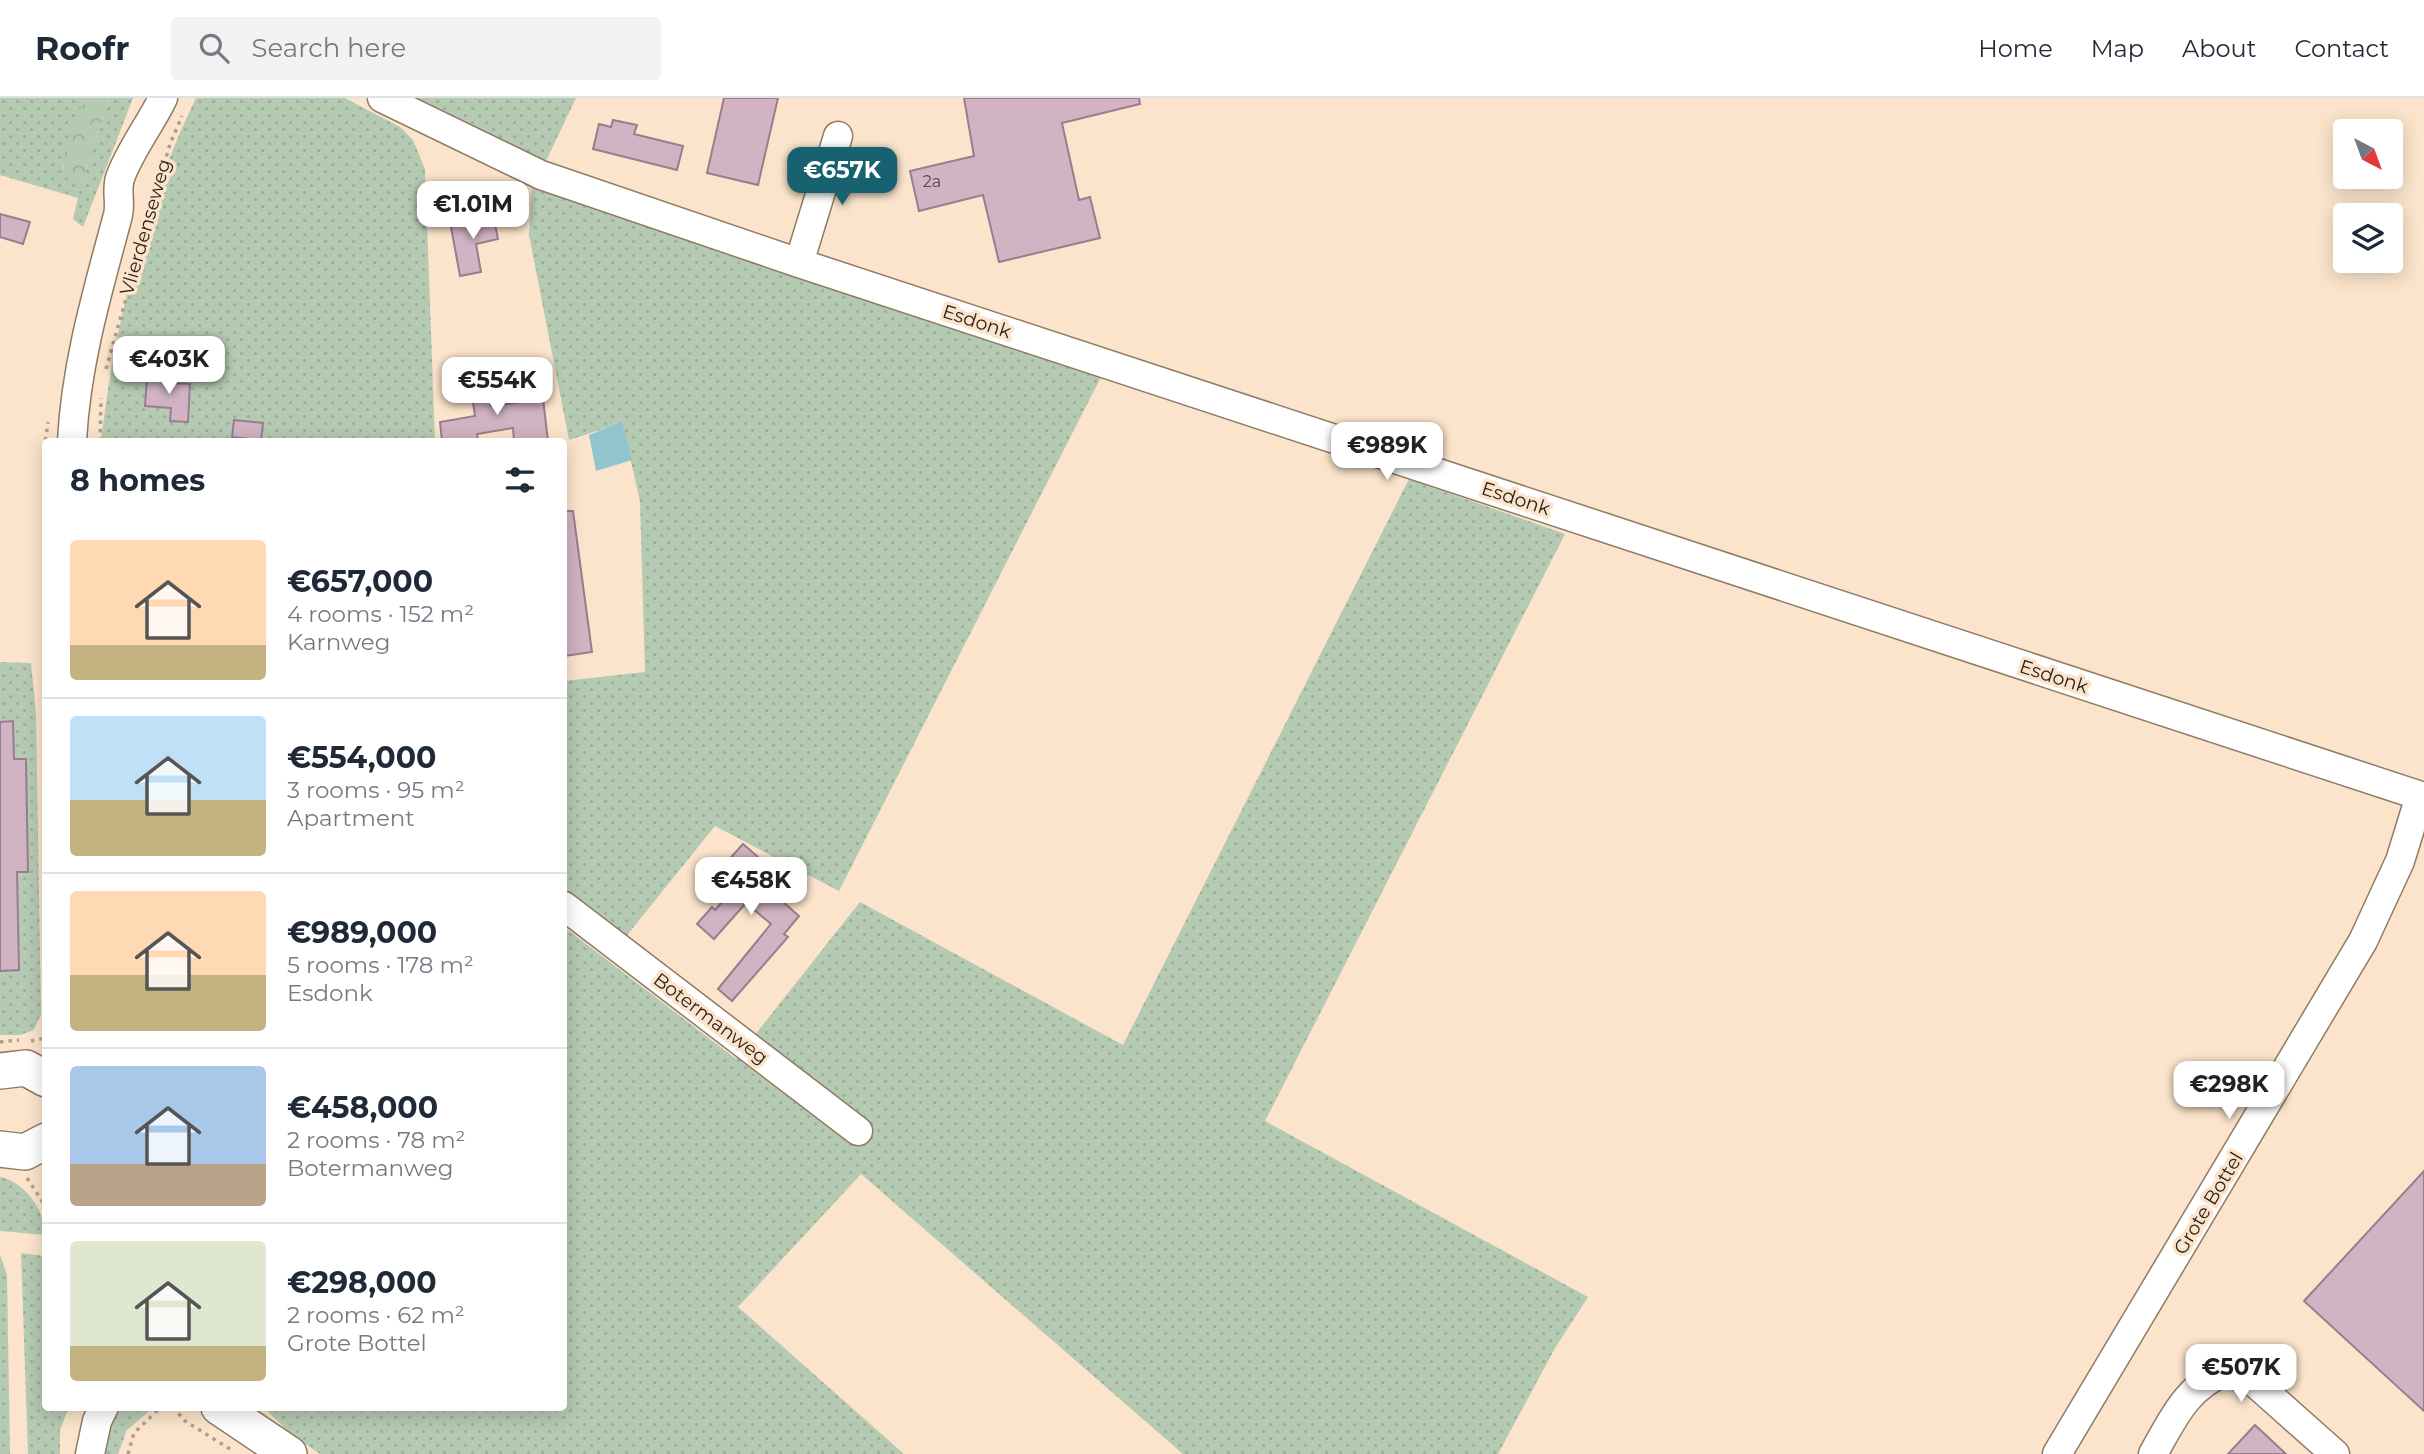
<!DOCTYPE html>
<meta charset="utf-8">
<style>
body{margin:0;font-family:Montserrat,sans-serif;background:#f2f2f3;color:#1f2937;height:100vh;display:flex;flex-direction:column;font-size:26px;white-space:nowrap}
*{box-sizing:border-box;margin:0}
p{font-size:23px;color:#747a83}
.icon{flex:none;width:38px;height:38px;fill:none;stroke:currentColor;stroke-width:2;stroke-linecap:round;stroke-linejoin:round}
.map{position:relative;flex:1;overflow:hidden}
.sheet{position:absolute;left:42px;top:340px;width:525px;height:973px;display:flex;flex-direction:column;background:#fff;border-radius:7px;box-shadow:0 4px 18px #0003}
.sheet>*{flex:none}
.needle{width:46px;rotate:139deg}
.buttons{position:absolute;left:2333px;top:21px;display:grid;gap:14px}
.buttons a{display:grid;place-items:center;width:70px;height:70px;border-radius:7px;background:#fff;box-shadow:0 4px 18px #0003;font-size:35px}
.price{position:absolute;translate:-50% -60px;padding:0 16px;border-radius:14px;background:#fff;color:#222;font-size:23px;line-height:46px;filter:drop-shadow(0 2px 4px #0008)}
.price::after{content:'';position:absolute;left:50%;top:42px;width:21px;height:16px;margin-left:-10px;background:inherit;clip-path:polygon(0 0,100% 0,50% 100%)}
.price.on{background:#186170;color:#fff}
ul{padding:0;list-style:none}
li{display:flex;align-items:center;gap:21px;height:175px;padding:0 28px}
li+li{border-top:2px solid #e0e1e3}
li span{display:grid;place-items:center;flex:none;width:196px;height:140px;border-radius:7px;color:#555}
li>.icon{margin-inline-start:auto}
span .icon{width:84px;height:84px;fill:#fffc;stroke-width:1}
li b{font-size:30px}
h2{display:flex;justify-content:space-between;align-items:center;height:84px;padding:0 28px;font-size:30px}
header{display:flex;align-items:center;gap:42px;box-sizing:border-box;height:98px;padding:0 35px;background:#fff;border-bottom:2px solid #e0e1e3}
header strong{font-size:33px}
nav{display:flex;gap:38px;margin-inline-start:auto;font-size:24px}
.search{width:490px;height:63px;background:#f2f2f3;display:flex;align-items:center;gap:18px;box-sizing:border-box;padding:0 24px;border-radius:7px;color:#747a83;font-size:26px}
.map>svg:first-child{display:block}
</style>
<header>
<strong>Roofr</strong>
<div class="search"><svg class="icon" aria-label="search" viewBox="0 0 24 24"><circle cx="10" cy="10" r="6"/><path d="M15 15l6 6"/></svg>Search here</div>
<nav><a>Home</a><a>Map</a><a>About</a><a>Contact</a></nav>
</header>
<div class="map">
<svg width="2424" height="1356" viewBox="0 0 2424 1356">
<defs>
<pattern id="grass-dots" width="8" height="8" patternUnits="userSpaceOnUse" patternTransform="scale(1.75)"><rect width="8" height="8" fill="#b5cab2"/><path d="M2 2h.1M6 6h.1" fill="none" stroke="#9cad98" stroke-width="1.8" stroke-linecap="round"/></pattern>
<pattern id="forest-crowns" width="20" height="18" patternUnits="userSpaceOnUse" patternTransform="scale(1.75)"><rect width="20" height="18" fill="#b5cab2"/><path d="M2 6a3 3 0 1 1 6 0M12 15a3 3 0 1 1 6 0" fill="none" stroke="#9cad98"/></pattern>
</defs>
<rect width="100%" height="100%" fill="#fbe4cb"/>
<!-- grass -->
<path fill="url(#grass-dots)" d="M 0,0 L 87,0 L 74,25 L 63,70 L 82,84 L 109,0 L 133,0 L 83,129 L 73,121 L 78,100 L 0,77 Z
M 196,0 L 345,0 L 400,29 L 413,42 L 425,71 L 435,343 L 101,343 C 115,225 144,107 196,0 Z
M 409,0 L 576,0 L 546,63 Z
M 532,89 L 1102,277 L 839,793 L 715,728 L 624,841 L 564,796 L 564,583 L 645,574 L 640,403 L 622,325 L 569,342 L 529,137 Z
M 1409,381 L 1565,436 L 1265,1023 L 1588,1199 L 1555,1250 L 1498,1356 L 1183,1356 L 861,1076 L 738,1209 L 904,1356 L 320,1356 L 291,1336 L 263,1309 L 564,1309 L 564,829 L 736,961 L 860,804 L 1123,947 Z
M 0,564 L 31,565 L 36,615 L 41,916 L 34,932 L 20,937 L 0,937 Z
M 0,1079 C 24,1083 46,1113 45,1137 L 0,1133 Z
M 21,1155 L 45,1158 L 46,1309 L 69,1309 L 60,1332 L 60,1356 L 28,1356 Z
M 0,1157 L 7,1177 L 10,1356 L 0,1356 Z
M 116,1309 L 154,1309 L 127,1332 L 118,1356 L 101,1356 Z"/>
<!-- forest -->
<path fill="url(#forest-crowns)" d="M 87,0 L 109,0 L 82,85 L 65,79 C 59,55 73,20 87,0 Z"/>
<!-- water -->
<path fill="#90c5ce" d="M 622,324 L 632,362 L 596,373 L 589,337 Z"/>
<!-- building -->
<path fill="#d1b3c3" stroke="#997d8d" stroke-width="2" d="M 724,0 L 778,0 L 758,87 L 707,75 Z
M 964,0 L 1139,0 L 1140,6 L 1062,25 L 1079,102 L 1090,99 L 1100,140 L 999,164 L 983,97 L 919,113 L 910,73 L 974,58 Z
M 613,22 L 637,27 L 634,36 L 683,48 L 677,72 L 593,51 L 599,26 L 611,29 Z
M 492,111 L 498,141 L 476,146 L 481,174 L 460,178 L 451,129 L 474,124 L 472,115 Z
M 0,116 L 30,124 L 23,146 L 0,139 Z
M 157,271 L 171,273 L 171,285 L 190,286 L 188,324 L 170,323 L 171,310 L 145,308 L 147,280 L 156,281 Z
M 486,274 L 491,308 L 543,301 L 548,343 L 514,343 L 513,330 L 477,336 L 478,343 L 442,343 L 440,324 L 475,318 L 469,276 Z
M 234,322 L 263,325 L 261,342 L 232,339 Z
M 564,413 L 573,413 L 592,554 L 564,558 Z
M 13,623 L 14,661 L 26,661 L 28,774 L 17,774 L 19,872 L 0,873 L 0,624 Z
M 743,746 L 758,759 L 756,763 L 782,787 L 774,796 L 799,818 L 784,836 L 788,839 L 732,903 L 718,891 L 771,826 L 746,805 L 714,841 L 697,826 L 712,809 L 715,812 L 743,780 L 726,765 Z
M 2424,1073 L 2424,1313 L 2304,1203 Z
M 2255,1327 L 2286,1356 L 2228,1356 Z"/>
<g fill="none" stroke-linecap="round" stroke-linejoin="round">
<!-- minor casing -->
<g stroke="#8f7b64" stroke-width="31">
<path id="minor" d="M 382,0 L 541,77 L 799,165 L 2424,699
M 799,165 L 838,38
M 72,343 C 76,265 98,192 118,117 C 121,105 116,92 120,80 C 130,52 150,27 163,0
M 564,808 L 858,1033
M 90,1356 L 97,1323 L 104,1309
M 2057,1356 L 2363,843 L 2400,763 L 2420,698
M 2153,1356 C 2173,1321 2186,1289 2226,1273 L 2255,1285 L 2335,1356"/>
</g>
<!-- major casing -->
<g stroke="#8f7b64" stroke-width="38">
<path id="major" d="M 0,973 L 26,970 L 46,981
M 0,1051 L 25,1054 L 46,1043
M 219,1309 L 289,1356"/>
</g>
<!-- path -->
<path stroke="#af9e8b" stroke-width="3.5" stroke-dasharray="3.5 5" stroke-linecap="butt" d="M 106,271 L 170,46 L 182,18
M 100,343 L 101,300
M 46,470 L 45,347 L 48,324
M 31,943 L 46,940
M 0,944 L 19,942
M 27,1080 L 46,1109
M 173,1309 L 185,1323 L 230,1351
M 128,1356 L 134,1335 L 161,1309"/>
<!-- minor -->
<use href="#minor" stroke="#fff" stroke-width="28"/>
<!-- major -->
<use href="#major" stroke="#fff" stroke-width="35"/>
</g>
<g text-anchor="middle" stroke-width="7" stroke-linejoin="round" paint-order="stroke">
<!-- number labels -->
<g font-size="16" fill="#554845">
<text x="932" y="89">2a</text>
</g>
<!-- street labels -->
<g font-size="19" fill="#2c241b" stroke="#fbe4cb">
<text transform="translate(145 129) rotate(-74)" y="7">Vlierdenseweg</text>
<text transform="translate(977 223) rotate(18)" y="7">Esdonk</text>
<text transform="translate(1516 400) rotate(18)" y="7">Esdonk</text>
<text transform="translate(2054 578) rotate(18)" y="7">Esdonk</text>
<text transform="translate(711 920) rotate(37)" y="7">Botermanweg</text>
<text transform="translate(2208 1105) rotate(-59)" y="7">Grote Bottel</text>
</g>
</g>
</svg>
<div class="buttons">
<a><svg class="needle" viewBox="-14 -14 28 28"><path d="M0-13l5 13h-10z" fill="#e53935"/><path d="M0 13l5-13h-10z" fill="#747a83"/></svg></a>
<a><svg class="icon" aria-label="layers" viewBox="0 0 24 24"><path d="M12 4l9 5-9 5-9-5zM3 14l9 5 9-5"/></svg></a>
</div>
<b class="price on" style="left:842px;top:109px">€657K</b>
<b class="price" style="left:473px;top:143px">€1.01M</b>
<b class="price" style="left:169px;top:298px">€403K</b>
<b class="price" style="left:497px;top:319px">€554K</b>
<b class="price" style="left:1387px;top:384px">€989K</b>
<b class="price" style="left:751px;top:819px">€458K</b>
<b class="price" style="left:2229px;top:1023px">€298K</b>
<b class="price" style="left:2241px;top:1306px">€507K</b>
<section class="sheet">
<h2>8 homes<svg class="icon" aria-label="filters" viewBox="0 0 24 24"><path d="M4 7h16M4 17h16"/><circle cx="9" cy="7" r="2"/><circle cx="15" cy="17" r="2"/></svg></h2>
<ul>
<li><span style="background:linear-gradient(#ffd9b3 75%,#c2b280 0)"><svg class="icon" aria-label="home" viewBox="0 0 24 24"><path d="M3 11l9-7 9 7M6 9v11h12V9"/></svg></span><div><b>€657,000</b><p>4 rooms · 152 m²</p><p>Karnweg</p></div></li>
<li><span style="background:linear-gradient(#bfe0f5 60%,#c2b280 0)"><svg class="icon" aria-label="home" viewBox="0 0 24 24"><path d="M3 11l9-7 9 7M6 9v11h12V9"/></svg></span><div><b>€554,000</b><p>3 rooms · 95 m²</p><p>Apartment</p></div></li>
<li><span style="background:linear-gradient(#ffd9b3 60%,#c2b280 0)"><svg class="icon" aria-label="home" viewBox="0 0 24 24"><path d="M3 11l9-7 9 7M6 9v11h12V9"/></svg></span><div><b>€989,000</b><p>5 rooms · 178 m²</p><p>Esdonk</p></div></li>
<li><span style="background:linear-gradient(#a9c7e8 70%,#b9a48a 0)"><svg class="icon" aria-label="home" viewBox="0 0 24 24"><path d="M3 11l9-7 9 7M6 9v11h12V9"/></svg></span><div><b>€458,000</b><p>2 rooms · 78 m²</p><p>Botermanweg</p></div></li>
<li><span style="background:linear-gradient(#dfe7d0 75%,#c2b280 0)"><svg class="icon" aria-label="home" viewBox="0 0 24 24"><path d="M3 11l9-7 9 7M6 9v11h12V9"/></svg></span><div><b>€298,000</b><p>2 rooms · 62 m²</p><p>Grote Bottel</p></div></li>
</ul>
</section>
</div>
